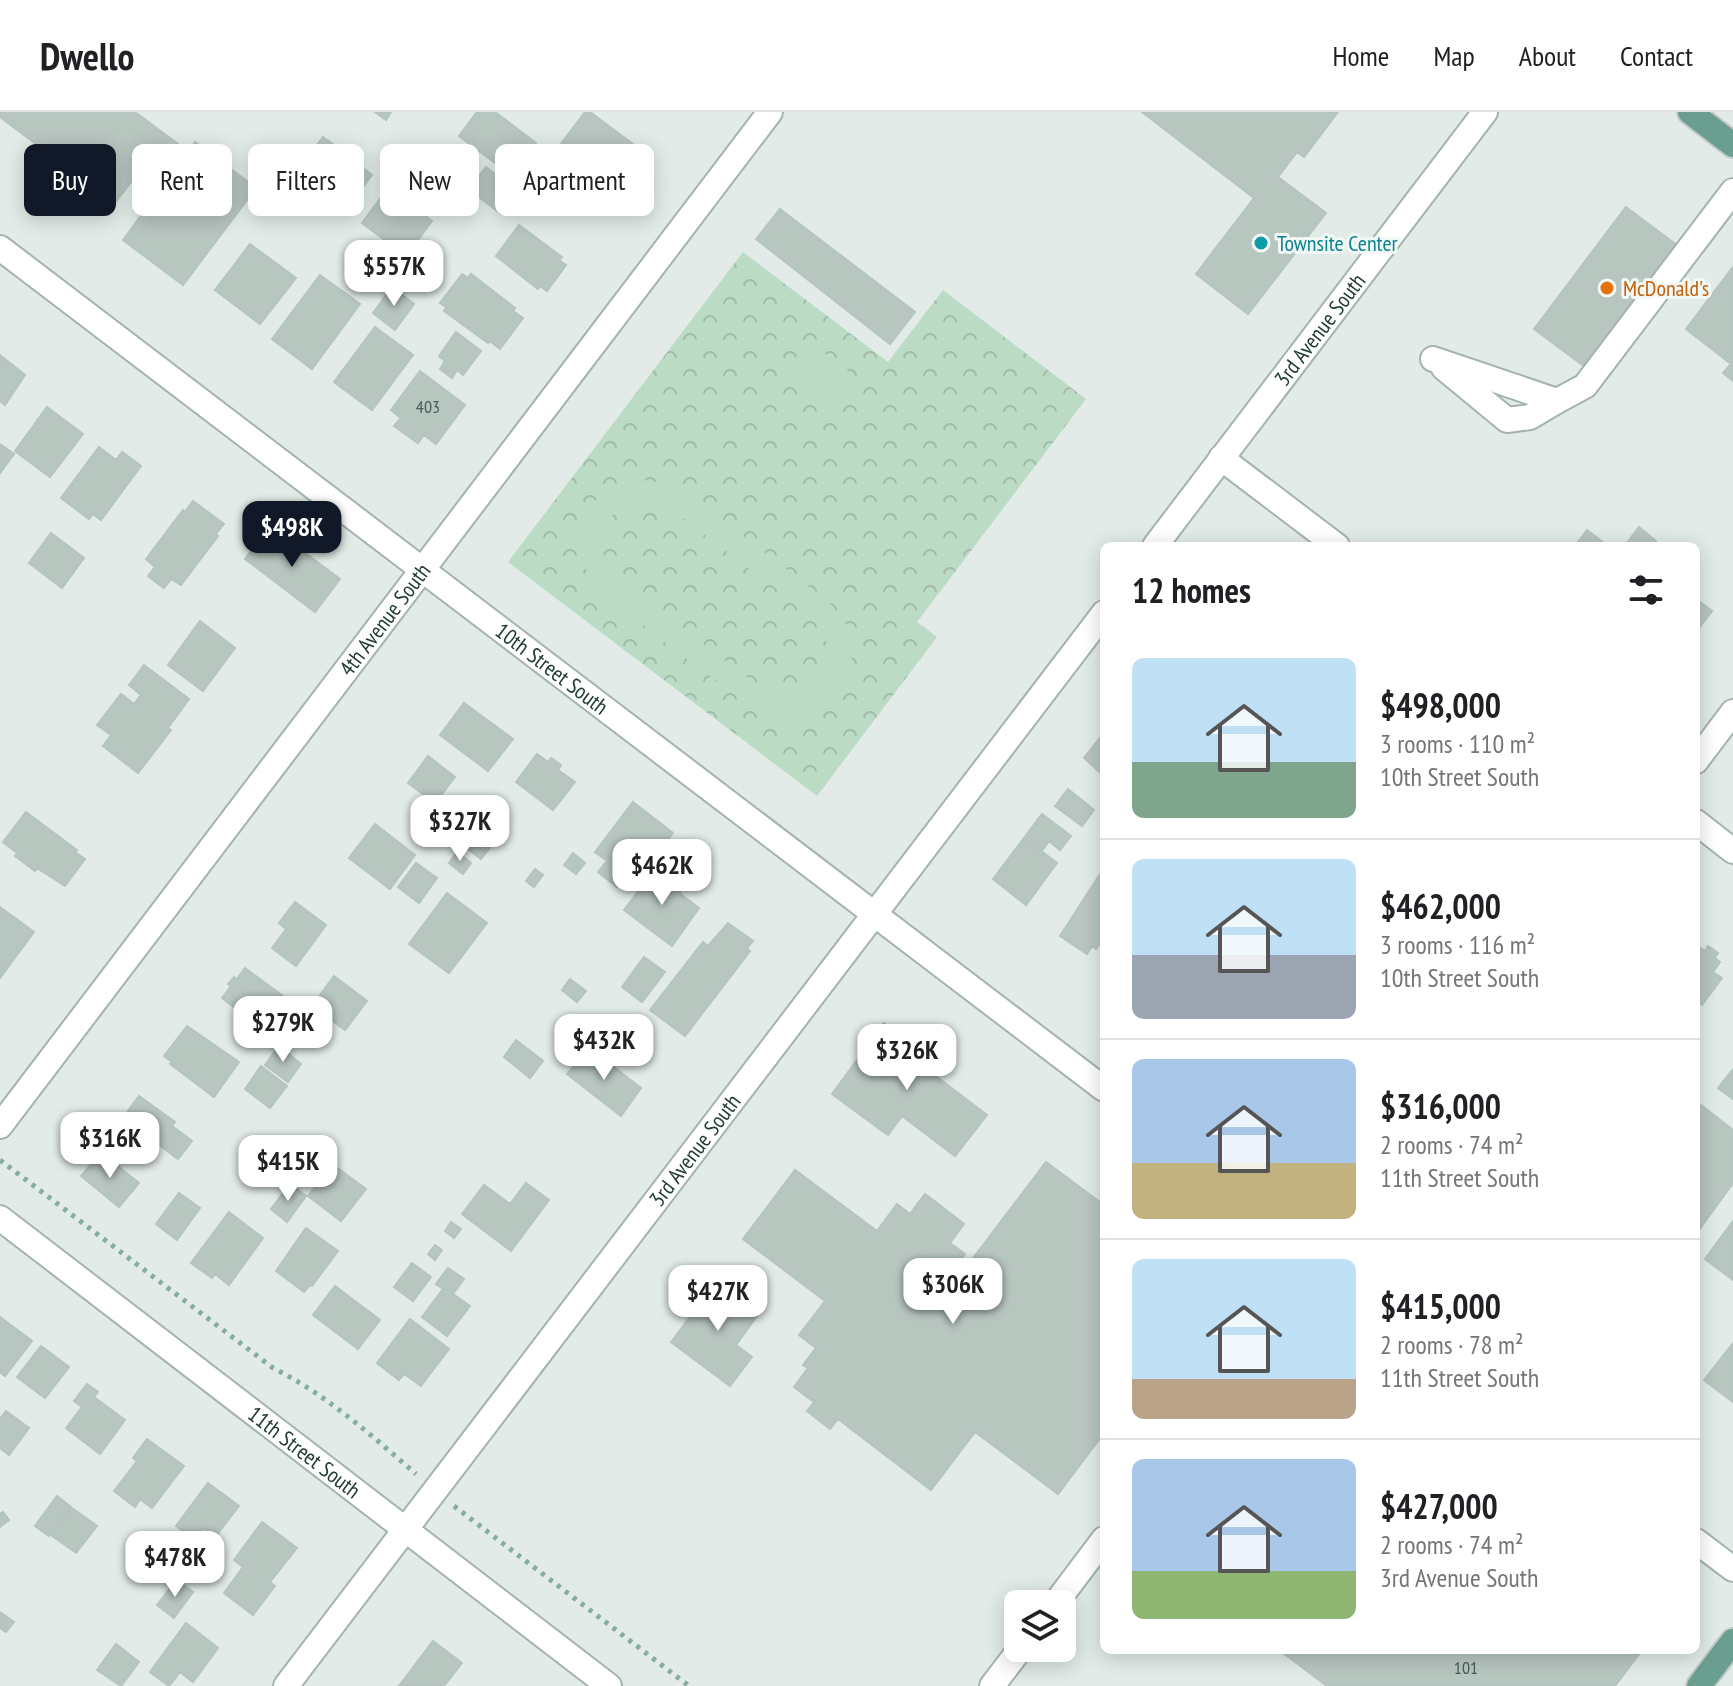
<!DOCTYPE html>
<meta charset="utf-8">
<style>
body{margin:0;font-family:"PT Sans Narrow",sans-serif;background:#f2f2f2;color:#202124;height:100vh;display:flex;flex-direction:column;font-size:30px;white-space:nowrap}
*{box-sizing:border-box;margin:0}
p{font-size:26px;color:#757577}
.icon{flex:none;width:44px;height:44px;fill:none;stroke:currentColor;stroke-width:2;stroke-linecap:round;stroke-linejoin:round}
.map{position:relative;flex:1;overflow:hidden}
.details{position:absolute;left:1100px;top:430px;width:600px;height:1112px;display:flex;flex-direction:column;background:#fff;border-radius:12px;box-shadow:0 4px 20px #0003}
.details>*{flex:none}
.banner{position:absolute;left:24px;top:32px;width:760px;height:72px;display:flex;gap:16px}
.controls{position:absolute;left:1004px;top:1478px;display:grid;gap:16px}
.controls a{display:grid;place-items:center;width:72px;height:72px;border-radius:12px;background:#fff;box-shadow:0 4px 20px #0003;font-size:40px}
.price{position:absolute;translate:-50% -68px;padding:0 18px;border-radius:16px;background:#fff;color:#222;font-size:26px;line-height:52px;filter:drop-shadow(0 2px 4px #0008)}
.price::after{content:'';position:absolute;left:50%;top:48px;width:24px;height:18px;margin-left:-12px;background:inherit;clip-path:polygon(0 0,100% 0,50% 100%)}
.price.selected{background:#111827;color:#fff}
ul{padding:0;list-style:none}
li{display:flex;align-items:center;gap:24px;height:200px;padding:0 32px}
li+li{border-top:2px solid #e0e0e0}
li span{display:grid;place-items:center;flex:none;width:224px;height:160px;border-radius:12px;color:#555}
li>.icon{margin-inline-start:auto}
span .icon{width:96px;height:96px;fill:#fffc;stroke-width:1}
li b{font-size:34px}
h2{display:flex;justify-content:space-between;align-items:center;height:96px;padding:0 32px;font-size:34px}
.tag{padding:0 28px;border-radius:12px;background:#fff;box-shadow:0 4px 20px #0003;font-size:28px;line-height:72px}
.tag.selected{background:#111827;color:#fff}
header{display:flex;align-items:center;gap:48px;box-sizing:border-box;height:112px;padding:0 40px;background:#fff;border-bottom:2px solid #e0e0e0}
header strong{font-size:38px}
nav{display:flex;gap:44px;margin-inline-start:auto;font-size:28px}
.map>svg:first-child{display:block}
</style>
<header>
<strong>Dwello</strong>
<nav><a>Home</a><a>Map</a><a>About</a><a>Contact</a></nav>
</header>
<div class="map">
<svg width="1733" height="1574" viewBox="0 0 1733 1574">
<defs>
<pattern id="park-crowns" width="20" height="18" patternUnits="userSpaceOnUse" patternTransform="scale(2)"><rect width="20" height="18" fill="#bcdbc5"/><path d="M2 6a3 3 0 1 1 6 0M12 15a3 3 0 1 1 6 0" fill="none" stroke="#a1bdaa"/></pattern>
</defs>
<rect width="100%" height="100%" fill="#e2ebe7"/>
<!-- park -->
<path fill="url(#park-crowns)" d="M 743,140 L 888,250 L 943,178 L 1086,287 L 917,510 L 937,525 L 817,684 L 508,450 Z"/>
<!-- garden -->
<path fill="#bcdbc5" fill-rule="evenodd" d="M 808,229 L 856,265 L 830,300 L 782,264 Z
M 635,367 L 662,371 L 682,378 L 828,489 C 839,502 851,516 852,532 C 855,567 831,600 797,606 C 780,609 764,601 749,594 L 603,483 C 584,460 574,439 585,409 C 587,404 589,396 592,392 C 602,380 622,373 635,367 ZM 639,389 L 671,397 L 813,505 C 851,552 815,600 760,575 L 618,468 C 604,451 593,426 610,406 C 616,398 630,393 639,389 Z"/>
<!-- building -->
<path fill="#b8c6c0" stroke="#b5c4be" stroke-width="2" d="M 0,0 L 135,0 L 178,32 L 165,50 L 175,58 L 195,30 L 256,76 L 183,173 L 123,128 L 156,83 L 134,66 L 115,91 L 0,5 Z
M 375,0 L 391,0 L 386,8 Z
M 477,0 L 495,0 L 536,31 L 511,63 L 459,24 Z
M 585,0 L 590,0 L 649,44 L 611,96 L 583,75 L 576,84 L 541,58 Z
M 1142,0 L 1338,0 L 1304,45 L 1297,40 L 1278,65 L 1326,101 L 1248,202 L 1196,162 L 1254,86 Z
M 323,25 L 352,46 L 330,76 L 301,54 Z
M 356,51 L 372,63 L 352,90 L 336,79 Z
M 486,55 L 518,80 L 501,102 L 469,77 Z
M 388,76 L 432,109 L 406,144 L 362,111 Z
M 1626,95 L 1678,134 L 1588,257 L 1534,217 Z
M 780,97 L 915,200 L 890,232 L 756,127 Z
M 519,113 L 562,145 L 559,148 L 566,153 L 547,179 L 540,174 L 538,177 L 496,144 Z
M 250,132 L 296,166 L 260,212 L 215,178 Z
M 1733,155 L 1733,269 L 1723,261 L 1731,252 L 1686,217 Z
M 462,162 L 468,166 L 471,162 L 515,196 L 513,199 L 523,206 L 500,237 L 490,229 L 488,231 L 444,199 L 446,195 L 440,191 Z
M 320,163 L 360,192 L 312,257 L 272,227 Z
M 392,175 L 414,192 L 395,218 L 373,201 Z
M 375,215 L 413,243 L 372,298 L 334,270 Z
M 456,220 L 481,239 L 463,263 L 457,258 L 452,266 L 440,257 L 445,249 L 439,244 Z
M 0,243 L 25,263 L 5,293 L 0,289 Z
M 420,259 L 465,293 L 436,332 L 424,323 L 418,331 L 394,314 L 401,306 L 391,298 Z
M 47,295 L 83,322 L 50,365 L 15,339 Z
M 0,332 L 14,342 L 0,361 Z
M 99,335 L 116,348 L 122,340 L 141,354 L 101,408 L 93,402 L 89,407 L 61,386 Z
M 193,389 L 224,412 L 216,422 L 218,424 L 181,473 L 171,467 L 164,476 L 148,464 L 155,455 L 146,447 L 183,398 L 185,400 Z
M 269,414 L 340,467 L 315,500 L 245,447 Z
M 1639,415 L 1656,429 L 1652,434 L 1630,434 L 1627,431 Z
M 1587,418 L 1608,434 L 1575,434 Z
M 51,421 L 84,446 L 62,476 L 29,451 Z
M 1696,487 L 1712,499 L 1699,516 L 1696,513 Z
M 200,509 L 235,536 L 203,579 L 168,553 Z
M 144,553 L 189,587 L 168,616 L 171,618 L 138,661 L 103,634 L 111,623 L 97,613 L 121,582 L 134,592 L 141,583 L 129,573 Z
M 464,591 L 513,627 L 488,659 L 440,623 Z
M 1103,622 L 1104,623 L 1104,664 L 1084,646 Z
M 537,642 L 548,650 L 551,646 L 561,653 L 558,658 L 575,670 L 553,698 L 516,670 Z
M 428,644 L 455,665 L 435,691 L 408,671 Z
M 1068,677 L 1094,698 L 1082,714 L 1055,694 Z
M 633,690 L 673,721 L 652,749 L 642,741 L 617,775 L 598,760 L 607,749 L 595,740 Z
M 476,692 L 506,715 L 481,747 L 452,725 Z
M 26,700 L 77,738 L 75,740 L 85,747 L 65,774 L 37,756 L 35,759 L 15,744 L 17,741 L 3,730 Z
M 1042,702 L 1071,724 L 1060,738 L 1049,729 L 1041,740 L 1024,726 Z
M 375,712 L 415,743 L 390,777 L 349,746 Z
M 1024,726 L 1057,751 L 1026,793 L 993,767 Z
M 457,740 L 471,751 L 463,762 L 449,751 Z
M 573,741 L 585,751 L 576,762 L 564,753 Z
M 416,751 L 437,766 L 419,791 L 398,775 Z
M 657,755 L 684,775 L 679,781 L 699,796 L 672,834 L 624,798 Z
M 535,757 L 543,763 L 534,775 L 526,769 Z
M 1102,759 L 1104,826 L 1096,837 L 1092,834 L 1087,842 L 1060,824 Z
M 447,781 L 487,811 L 449,861 L 409,832 Z
M 295,790 L 326,813 L 296,854 L 272,836 L 286,817 L 279,811 Z
M 0,795 L 34,820 L 0,866 Z
M 728,811 L 753,829 L 747,836 L 750,839 L 685,924 L 650,898 L 703,830 L 708,834 Z
M 1696,833 L 1705,839 L 1708,834 L 1718,841 L 1715,846 L 1720,850 L 1713,860 L 1722,866 L 1702,893 L 1696,889 Z
M 644,845 L 665,860 L 642,890 L 622,875 Z
M 245,856 L 287,887 L 264,918 L 222,886 L 231,874 L 228,872 L 234,865 L 237,867 Z
M 334,864 L 367,889 L 345,918 L 312,894 Z
M 570,867 L 586,879 L 577,890 L 562,878 Z
M 884,911 L 940,953 L 933,962 L 987,1003 L 955,1044 L 902,1004 L 888,1023 L 832,982 Z
M 187,914 L 239,950 L 214,985 L 170,952 L 172,950 L 164,944 Z
M 516,928 L 543,949 L 530,966 L 504,945 Z
M 279,934 L 301,952 L 288,970 L 265,953 Z
M 589,936 L 641,976 L 621,1004 L 567,962 Z
M 261,954 L 287,974 L 270,996 L 245,977 Z
M 1733,957 L 1733,987 L 1718,976 Z
M 139,984 L 175,1010 L 172,1014 L 192,1029 L 178,1047 L 158,1032 L 154,1038 L 134,1023 L 139,1018 L 123,1006 Z
M 1696,989 L 1733,1018 L 1733,1071 L 1696,1122 Z
M 101,1041 L 139,1071 L 119,1095 L 81,1064 Z
M 1046,1050 L 1104,1093 L 1104,1321 L 1058,1382 L 975,1320 L 931,1378 L 838,1307 L 830,1317 L 807,1299 L 814,1290 L 794,1275 L 808,1256 L 803,1253 L 816,1236 L 799,1223 L 825,1189 L 743,1127 L 795,1058 L 877,1119 L 897,1092 L 910,1102 L 925,1082 L 964,1112 L 950,1131 L 965,1142 L 951,1161 L 958,1166 Z
M 332,1052 L 366,1077 L 341,1109 L 308,1084 Z
M 526,1071 L 549,1088 L 511,1139 L 462,1102 L 484,1073 L 510,1092 Z
M 290,1072 L 306,1084 L 287,1110 L 271,1097 Z
M 179,1081 L 200,1096 L 177,1128 L 156,1112 Z
M 229,1100 L 263,1126 L 229,1173 L 215,1162 L 212,1166 L 191,1151 Z
M 1733,1109 L 1733,1168 L 1705,1147 Z
M 451,1110 L 461,1117 L 454,1126 L 445,1119 Z
M 306,1116 L 338,1139 L 312,1174 L 310,1173 L 304,1180 L 276,1159 Z
M 435,1133 L 442,1138 L 435,1148 L 428,1142 Z
M 412,1151 L 431,1165 L 413,1189 L 394,1175 Z
M 448,1156 L 464,1167 L 453,1182 L 470,1194 L 447,1224 L 422,1205 L 443,1177 L 436,1172 Z
M 718,1168 L 760,1200 L 736,1233 L 752,1245 L 730,1274 L 671,1230 Z
M 335,1174 L 380,1208 L 358,1237 L 313,1203 Z
M 0,1205 L 32,1229 L 5,1264 L 0,1260 Z
M 410,1207 L 449,1237 L 421,1274 L 404,1262 L 399,1268 L 377,1251 Z
M 1733,1231 L 1733,1290 L 1704,1268 Z
M 41,1234 L 69,1255 L 45,1286 L 17,1265 Z
M 87,1272 L 98,1280 L 94,1285 L 125,1308 L 100,1342 L 66,1316 L 82,1295 L 74,1289 Z
M 6,1299 L 29,1316 L 9,1343 L 0,1336 L 0,1307 Z
M 147,1327 L 184,1354 L 152,1396 L 140,1387 L 135,1395 L 114,1379 L 137,1349 L 133,1346 Z
M 208,1371 L 239,1394 L 215,1425 L 203,1416 L 194,1427 L 176,1414 Z
M 57,1384 L 71,1395 L 49,1424 L 35,1414 Z
M 72,1396 L 97,1414 L 76,1441 L 51,1423 Z
M 3,1400 L 9,1408 L 0,1415 L 0,1402 Z
M 262,1410 L 297,1436 L 270,1470 L 275,1474 L 253,1503 L 224,1481 L 243,1455 L 234,1448 Z
M 176,1468 L 193,1480 L 174,1506 L 157,1493 Z
M 0,1500 L 14,1510 L 6,1520 L 0,1516 Z
M 186,1511 L 218,1536 L 193,1570 L 180,1560 L 169,1574 L 150,1560 Z
M 433,1529 L 462,1551 L 444,1574 L 399,1574 Z
M 116,1532 L 139,1550 L 121,1574 L 97,1558 Z
M 1279,1538 L 1642,1538 L 1615,1574 L 1327,1574 Z"/>
<g fill="none" stroke-linecap="round" stroke-linejoin="round">
<!-- minor casing -->
<g stroke="#a5b3ae" stroke-width="28">
<g id="minor">
<path id="s1" d="M 0,136 L 1104,977"/>
<path d="M 1433,247 L 1557,289 L 1585,274 L 1733,79"/>
<path d="M 1444,256 L 1507,308 L 1530,305 L 1557,289"/>
<path d="M 1221,346 L 1337,434"/>
<path id="s2" d="M 1155,434 L 1485,0"/>
<path d="M 1696,649 L 1733,600"/>
<path d="M 1696,710 L 1733,739"/>
<path id="s3" d="M 0,1014 L 770,0"/>
<path id="s4" d="M 0,1106 L 609,1574"/>
<path d="M 1696,1429 L 1733,1457"/>
<path d="M 1055,1492 L 1104,1427"/>
<path id="s5" d="M 286,1574 L 1104,501"/>
<path d="M 992,1574 L 1021,1536"/>
</g>
</g>
<!-- major casing -->
<g stroke="#c1c8c6" stroke-width="28">
<path id="major" d="M 1690,0 L 1733,33
M 1699,1574 L 1733,1529"/>
</g>
<!-- path -->
<path stroke="#85ada0" stroke-width="5" stroke-dasharray="4 6" stroke-linecap="butt" d="M 0,1048 L 273,1256 C 327,1283 371,1323 416,1362
M 454,1394 L 689,1574"/>
<!-- minor -->
<use href="#minor" stroke="#fff" stroke-width="24"/>
<!-- major -->
<use href="#major" stroke="#6a9e90" stroke-width="24"/>
</g>
<!-- markers -->
<circle fill="#0f9aa8" stroke="#f2f8f5" stroke-width="3" cx="1261" cy="131" r="8"/>
<circle fill="#e8710a" stroke="#f2f8f5" stroke-width="3" cx="1607" cy="176" r="8"/>
<g text-anchor="middle" stroke-width="6" stroke-linejoin="round" paint-order="stroke">
<!-- number labels -->
<g font-size="18" fill="#485e58">
<text x="428" y="301">403</text>
<text x="1466" y="1562">101</text>
</g>
<!-- culture labels -->
<g font-size="22" fill="#0d838f" stroke="#f2f8f5" text-anchor="start">
<text x="1277" y="139">Townsite Center</text>
</g>
<!-- food labels -->
<g font-size="22" fill="#c56008" stroke="#f2f8f5" text-anchor="start">
<text x="1623" y="184">McDonald's</text>
</g>
<!-- street labels -->
<g font-size="22" fill="#233b35" stroke="#f2f8f5">
<text dy="8" stroke="none"><textPath href="#s2" startOffset="272">3rd Avenue South</textPath></text>
<text dy="8" stroke="none"><textPath href="#s3" startOffset="636">4th Avenue South</textPath></text>
<text dy="8" stroke="none"><textPath href="#s1" startOffset="694">10th Street South</textPath></text>
<text dy="8" stroke="none"><textPath href="#s5" startOffset="674">3rd Avenue South</textPath></text>
<text dy="8" stroke="none"><textPath href="#s4" startOffset="384">11th Street South</textPath></text>
</g>
</g>
</svg>
<div class="controls">
<a><svg class="icon" aria-label="layers" viewBox="0 0 24 24"><path d="M12 4l9 5-9 5-9-5zM3 14l9 5 9-5"/></svg></a>
</div>
<b class="price" style="left:394px;top:196px">$557K</b>
<b class="price selected" style="left:292px;top:457px">$498K</b>
<b class="price" style="left:460px;top:751px">$327K</b>
<b class="price" style="left:662px;top:795px">$462K</b>
<b class="price" style="left:283px;top:952px">$279K</b>
<b class="price" style="left:604px;top:970px">$432K</b>
<b class="price" style="left:907px;top:980px">$326K</b>
<b class="price" style="left:110px;top:1068px">$316K</b>
<b class="price" style="left:288px;top:1091px">$415K</b>
<b class="price" style="left:953px;top:1214px">$306K</b>
<b class="price" style="left:718px;top:1221px">$427K</b>
<b class="price" style="left:175px;top:1487px">$478K</b>
<div class="banner">
<a class="tag selected">Buy</a>
<a class="tag">Rent</a>
<a class="tag">Filters</a>
<a class="tag">New</a>
<a class="tag">Apartment</a>
</div>
<section class="details">
<h2>12 homes<svg class="icon" aria-label="filters" viewBox="0 0 24 24"><path d="M4 7h16M4 17h16"/><circle cx="9" cy="7" r="2"/><circle cx="15" cy="17" r="2"/></svg></h2>
<ul>
<li><span style="background:linear-gradient(#bfe0f5 65%,#7fa58c 0)"><svg class="icon" aria-label="home" viewBox="0 0 24 24"><path d="M3 11l9-7 9 7M6 9v11h12V9"/></svg></span><div><b>$498,000</b><p>3 rooms · 110 m²</p><p>10th Street South</p></div></li>
<li><span style="background:linear-gradient(#bfe0f5 60%,#9aa5b1 0)"><svg class="icon" aria-label="home" viewBox="0 0 24 24"><path d="M3 11l9-7 9 7M6 9v11h12V9"/></svg></span><div><b>$462,000</b><p>3 rooms · 116 m²</p><p>10th Street South</p></div></li>
<li><span style="background:linear-gradient(#a9c7e8 65%,#c2b280 0)"><svg class="icon" aria-label="home" viewBox="0 0 24 24"><path d="M3 11l9-7 9 7M6 9v11h12V9"/></svg></span><div><b>$316,000</b><p>2 rooms · 74 m²</p><p>11th Street South</p></div></li>
<li><span style="background:linear-gradient(#bfe0f5 75%,#b9a48a 0)"><svg class="icon" aria-label="home" viewBox="0 0 24 24"><path d="M3 11l9-7 9 7M6 9v11h12V9"/></svg></span><div><b>$415,000</b><p>2 rooms · 78 m²</p><p>11th Street South</p></div></li>
<li><span style="background:linear-gradient(#a9c7e8 70%,#8fb573 0)"><svg class="icon" aria-label="home" viewBox="0 0 24 24"><path d="M3 11l9-7 9 7M6 9v11h12V9"/></svg></span><div><b>$427,000</b><p>2 rooms · 74 m²</p><p>3rd Avenue South</p></div></li>
</ul>
</section>
</div>
